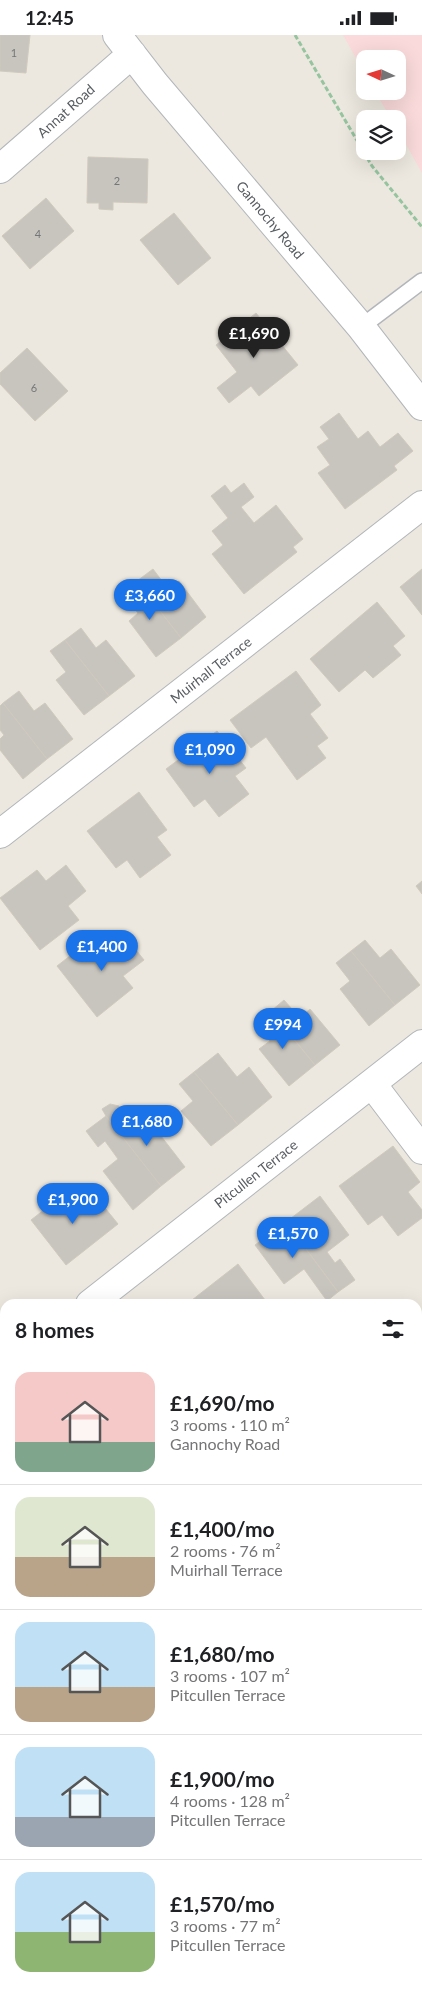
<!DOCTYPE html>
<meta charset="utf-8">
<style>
body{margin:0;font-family:Lato,sans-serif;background:#f2f2f2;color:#202124;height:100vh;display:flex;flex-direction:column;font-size:19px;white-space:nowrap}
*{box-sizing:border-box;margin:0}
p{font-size:16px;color:#757577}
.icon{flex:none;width:28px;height:28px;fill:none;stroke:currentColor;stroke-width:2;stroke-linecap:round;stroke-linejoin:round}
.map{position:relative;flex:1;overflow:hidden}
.panel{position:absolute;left:0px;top:1264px;width:422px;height:696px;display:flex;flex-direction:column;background:#fff;border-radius:15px 15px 0 0;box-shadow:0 5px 20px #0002}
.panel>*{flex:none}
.needle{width:32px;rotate:274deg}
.buttons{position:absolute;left:356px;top:15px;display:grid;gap:10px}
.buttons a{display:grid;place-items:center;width:50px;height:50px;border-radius:10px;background:#fff;box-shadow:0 5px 20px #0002;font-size:25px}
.price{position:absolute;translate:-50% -42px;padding:0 11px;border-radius:18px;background:#1a73e8;color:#fff;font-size:16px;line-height:32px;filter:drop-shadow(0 1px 2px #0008)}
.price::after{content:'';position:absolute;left:50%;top:30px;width:15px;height:11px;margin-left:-8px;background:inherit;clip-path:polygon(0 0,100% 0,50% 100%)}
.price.selected{background:#222;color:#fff}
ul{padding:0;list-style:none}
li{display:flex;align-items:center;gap:15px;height:125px;padding:0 15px}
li+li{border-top:1px solid #e0e0e0}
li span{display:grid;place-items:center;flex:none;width:140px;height:100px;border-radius:15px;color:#555}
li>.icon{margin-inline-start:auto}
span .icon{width:60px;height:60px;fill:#fffc;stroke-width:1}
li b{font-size:21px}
h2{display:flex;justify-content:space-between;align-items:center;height:60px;padding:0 15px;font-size:21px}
.status{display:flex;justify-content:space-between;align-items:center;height:35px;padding:0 25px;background:#fff;direction:ltr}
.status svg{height:14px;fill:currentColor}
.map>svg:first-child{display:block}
</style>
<div class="status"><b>12:45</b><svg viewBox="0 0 49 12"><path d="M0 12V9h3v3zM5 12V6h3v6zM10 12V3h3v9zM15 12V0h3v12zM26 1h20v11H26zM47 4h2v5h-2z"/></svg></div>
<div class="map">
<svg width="422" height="1959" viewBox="0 0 422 1959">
<rect width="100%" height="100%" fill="#ece8df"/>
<!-- medical -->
<path fill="#fadada" d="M 343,0 L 422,0 L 422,138 L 398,95 L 398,84 L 391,84 L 375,56 L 398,56 L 398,24 L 365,24 L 365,39 Z"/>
<!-- building -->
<path fill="#c8c5bf" stroke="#d0c9be" d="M 0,0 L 30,0 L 26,38 L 0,36 Z
M 88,122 L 148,124 L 147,168 L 113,167 L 113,175 L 99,174 L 99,168 L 87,168 Z
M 46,163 L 74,196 L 30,234 L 2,201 Z
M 174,178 L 211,223 L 178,250 L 140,205 Z
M 256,278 L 298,330 L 259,361 L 251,351 L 229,368 L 217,353 L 237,337 L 216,310 Z
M 27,313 L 68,356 L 35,386 L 0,349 L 0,338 Z
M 339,378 L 358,404 L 368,396 L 380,412 L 398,398 L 413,416 L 394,431 L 397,435 L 345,474 L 318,438 L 330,430 L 317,412 L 329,404 L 320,392 Z
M 244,448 L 254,462 L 241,472 L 254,488 L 276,470 L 303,504 L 293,512 L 297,517 L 244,559 L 212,519 L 223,510 L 212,496 L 228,483 L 211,461 L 225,450 L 231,458 Z
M 153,534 L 168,554 L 179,546 L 206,582 L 181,603 L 137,546 Z
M 422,534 L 422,580 L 400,552 Z
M 137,546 L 181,603 L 156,622 L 129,586 L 138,578 L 122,558 Z
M 377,567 L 405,601 L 393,611 L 401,620 L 373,643 L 365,635 L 339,657 L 310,624 Z
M 81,593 L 96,613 L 106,605 L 135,641 L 109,661 L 65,605 Z
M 65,605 L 109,661 L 84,680 L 56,645 L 66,637 L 50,616 Z
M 296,636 L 321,670 L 310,679 L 328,703 L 317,711 L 326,723 L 297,745 L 266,702 L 251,713 L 230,685 Z
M 19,656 L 34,676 L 45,668 L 73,704 L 47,724 L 3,668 Z
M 3,668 L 47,724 L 23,744 L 0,715 L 0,704 L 4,700 L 0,695 L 0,671 Z
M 217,696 L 246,733 L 235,741 L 249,759 L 219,782 L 205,764 L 194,772 L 166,734 Z
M 139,757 L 167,795 L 157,802 L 171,820 L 140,843 L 127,825 L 116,833 L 87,796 Z
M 66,830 L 86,856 L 68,871 L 79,885 L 40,915 L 0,863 L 37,835 L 46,846 Z
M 422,846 L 422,859 L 416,851 Z
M 121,896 L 144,925 L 123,941 L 133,953 L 97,982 L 57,931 L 93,903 L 100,913 Z
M 365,905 L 380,923 L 391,914 L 420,950 L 395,970 L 351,916 Z
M 351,916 L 395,970 L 369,991 L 340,954 L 350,946 L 336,928 Z
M 284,965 L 300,983 L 310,974 L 340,1010 L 315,1030 L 271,976 Z
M 271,976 L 315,1030 L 289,1051 L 259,1014 L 270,1006 L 256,988 Z
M 218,1018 L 237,1042 L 249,1032 L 272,1062 L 238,1090 L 194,1037 Z
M 194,1037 L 238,1090 L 211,1111 L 181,1076 L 193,1066 L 179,1049 Z
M 110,1069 L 119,1071 L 127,1087 L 129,1086 L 141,1102 L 154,1092 L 185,1132 L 161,1151 L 106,1081 L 102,1074 Z
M 106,1081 L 161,1151 L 133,1175 L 103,1136 L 118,1124 L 105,1106 L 98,1112 L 86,1096 Z
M 393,1111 L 420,1147 L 408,1157 L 422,1175 L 422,1183 L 398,1201 L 382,1180 L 368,1190 L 339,1151 Z
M 72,1153 L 86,1171 L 97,1163 L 118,1189 L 66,1230 L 31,1185 Z
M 320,1161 L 349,1200 L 327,1217 L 335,1228 L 340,1224 L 355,1245 L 338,1257 L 286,1187 Z
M 286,1187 L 338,1257 L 327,1266 L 304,1234 L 284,1249 L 255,1210 Z
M 238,1229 L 268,1269 L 195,1269 L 192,1265 Z
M 418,1478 L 422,1483 L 422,1499 L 418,1503 Z
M 0,1570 L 5,1576 L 5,1626 L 0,1619 Z
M 422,1570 L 422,1634 L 418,1635 L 418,1571 Z
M 0,1731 L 5,1732 L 5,1792 L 0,1791 Z
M 236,1955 L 253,1955 L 251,1959 L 243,1959 Z"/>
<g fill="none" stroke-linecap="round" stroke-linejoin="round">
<!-- service casing -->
<g stroke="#b2b6ba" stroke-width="18">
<path id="service" d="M 361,292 L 422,246
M 0,1671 L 5,1670"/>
</g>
<!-- minor casing -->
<g stroke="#b2b6ba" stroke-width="30">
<path id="minor" d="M 117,0 L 155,49 L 361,292 L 422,371
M 0,134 L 132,19
M 0,799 L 422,470
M 372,1049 L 422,1115
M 90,1269 L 422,1009
M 0,1341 L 5,1337
M 418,1680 L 422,1679
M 418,1869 L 422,1869
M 306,1959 L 307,1955"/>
</g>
<!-- primary casing -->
<g stroke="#efb955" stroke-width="30">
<path id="primary" d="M 0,1907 L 5,1908
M 167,1955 L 175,1959"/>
</g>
<!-- path -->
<path stroke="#95c49f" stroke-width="3" stroke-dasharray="5 2.5" stroke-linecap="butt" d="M 295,0 L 372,131 L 422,192"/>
<!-- service -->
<use href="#service" stroke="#fff" stroke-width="15"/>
<!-- minor -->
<use href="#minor" stroke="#fff" stroke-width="28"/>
<!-- primary -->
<use href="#primary" stroke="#fee9a2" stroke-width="28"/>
</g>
<g text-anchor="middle" stroke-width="4" stroke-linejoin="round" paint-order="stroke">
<!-- number labels -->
<g font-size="11" fill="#747778">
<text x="14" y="22">1</text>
<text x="117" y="150">2</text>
<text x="38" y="203">4</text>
<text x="34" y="357">6</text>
</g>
<!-- street labels -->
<g font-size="14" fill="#585d61" stroke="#fff">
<text transform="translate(66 76) rotate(-42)" y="5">Annat Road</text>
<text transform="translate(270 185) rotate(50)" y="5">Gannochy Road</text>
<text transform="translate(211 635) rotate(-38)" y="5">Muirhall Terrace</text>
<text transform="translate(256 1139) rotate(-38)" y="5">Pitcullen Terrace</text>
</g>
</g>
</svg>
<div class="buttons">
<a><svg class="needle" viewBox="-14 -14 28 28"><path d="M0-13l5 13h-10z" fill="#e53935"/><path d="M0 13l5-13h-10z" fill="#757577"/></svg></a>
<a><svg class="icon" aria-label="layers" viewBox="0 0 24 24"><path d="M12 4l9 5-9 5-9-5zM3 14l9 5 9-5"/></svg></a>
</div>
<b class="price selected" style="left:254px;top:324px">£1,690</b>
<b class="price" style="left:150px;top:586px">£3,660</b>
<b class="price" style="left:210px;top:740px">£1,090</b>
<b class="price" style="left:102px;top:937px">£1,400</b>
<b class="price" style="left:283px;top:1015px">£994</b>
<b class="price" style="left:147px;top:1112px">£1,680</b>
<b class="price" style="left:73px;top:1190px">£1,900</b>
<b class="price" style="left:293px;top:1224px">£1,570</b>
<section class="panel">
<h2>8 homes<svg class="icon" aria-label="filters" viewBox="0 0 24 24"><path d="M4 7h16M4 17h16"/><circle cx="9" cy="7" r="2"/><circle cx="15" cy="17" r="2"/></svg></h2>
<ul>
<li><span style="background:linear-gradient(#f6c9c9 70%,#7fa58c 0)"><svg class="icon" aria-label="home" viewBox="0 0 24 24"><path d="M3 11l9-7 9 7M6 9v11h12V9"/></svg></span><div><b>£1,690/mo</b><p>3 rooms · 110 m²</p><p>Gannochy Road</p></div></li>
<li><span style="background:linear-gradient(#dfe7d0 60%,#b9a48a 0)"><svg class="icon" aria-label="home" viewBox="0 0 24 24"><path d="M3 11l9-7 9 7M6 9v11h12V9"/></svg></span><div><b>£1,400/mo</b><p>2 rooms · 76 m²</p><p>Muirhall Terrace</p></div></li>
<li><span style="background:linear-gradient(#bfe0f5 65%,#b9a48a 0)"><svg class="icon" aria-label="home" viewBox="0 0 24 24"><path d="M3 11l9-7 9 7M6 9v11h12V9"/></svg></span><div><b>£1,680/mo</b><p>3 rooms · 107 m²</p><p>Pitcullen Terrace</p></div></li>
<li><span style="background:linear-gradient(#bfe0f5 70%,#9aa5b1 0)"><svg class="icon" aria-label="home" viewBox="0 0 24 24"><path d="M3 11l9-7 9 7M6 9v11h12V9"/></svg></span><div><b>£1,900/mo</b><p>4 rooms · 128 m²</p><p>Pitcullen Terrace</p></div></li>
<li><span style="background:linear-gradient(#bfe0f5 60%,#8fb573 0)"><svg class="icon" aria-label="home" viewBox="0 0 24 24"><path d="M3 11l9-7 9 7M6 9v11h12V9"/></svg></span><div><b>£1,570/mo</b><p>3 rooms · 77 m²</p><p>Pitcullen Terrace</p></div></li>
</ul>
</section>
</div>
